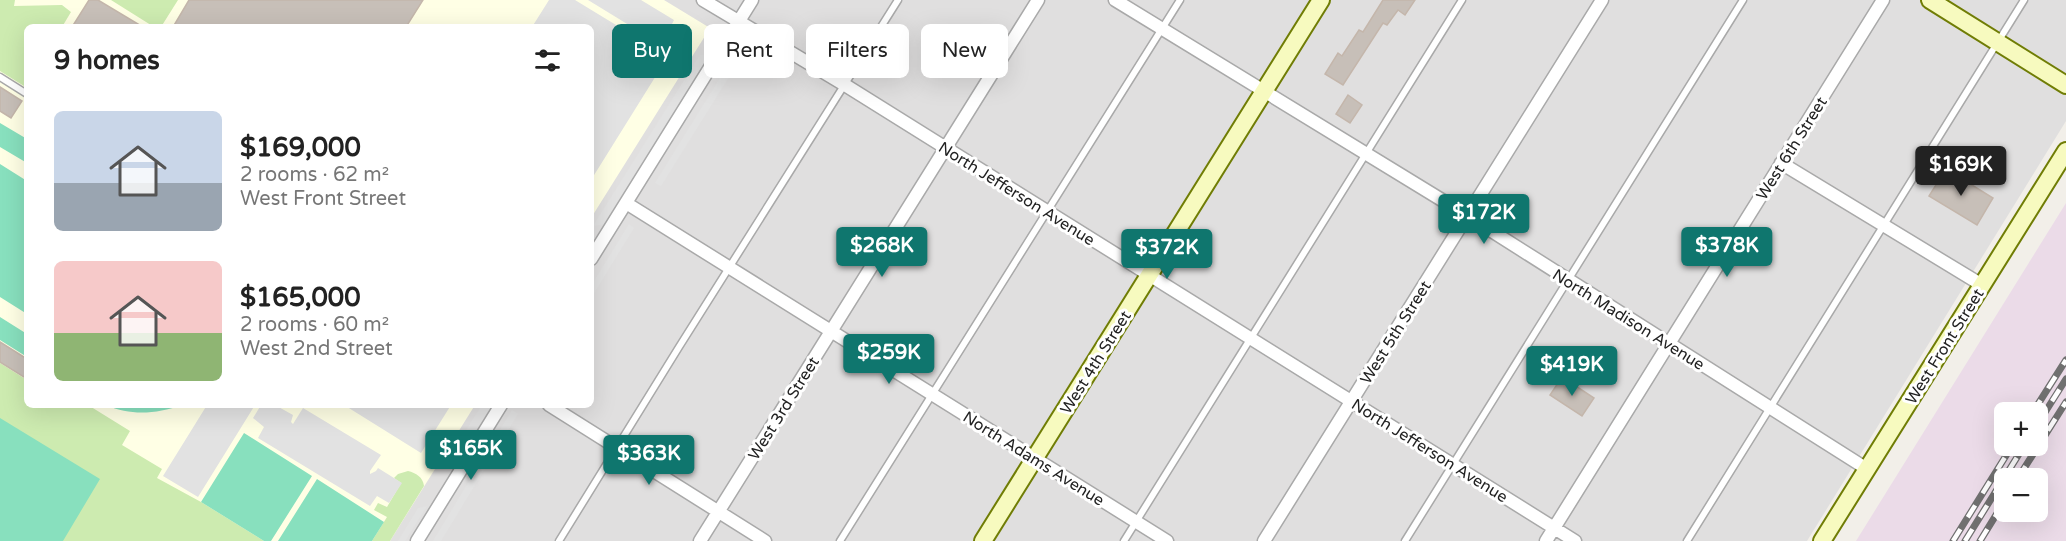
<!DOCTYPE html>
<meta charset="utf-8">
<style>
body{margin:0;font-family:"Varela Round",sans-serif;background:#f2f2f2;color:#222;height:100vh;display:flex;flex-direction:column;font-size:22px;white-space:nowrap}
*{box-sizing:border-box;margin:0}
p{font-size:20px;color:#767676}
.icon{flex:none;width:33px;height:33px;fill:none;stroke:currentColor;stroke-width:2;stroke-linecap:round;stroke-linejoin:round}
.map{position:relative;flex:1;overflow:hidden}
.drawer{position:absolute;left:24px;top:24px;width:570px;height:384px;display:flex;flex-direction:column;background:#fff;border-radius:9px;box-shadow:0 6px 24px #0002}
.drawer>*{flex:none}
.hud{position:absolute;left:612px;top:24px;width:570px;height:54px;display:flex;gap:12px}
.controls{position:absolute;left:1994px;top:402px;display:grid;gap:12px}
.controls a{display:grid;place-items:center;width:54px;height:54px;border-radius:9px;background:#fff;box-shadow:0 6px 24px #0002;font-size:30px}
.price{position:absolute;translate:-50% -51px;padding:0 14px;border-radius:6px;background:#0f766e;color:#fff;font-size:20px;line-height:39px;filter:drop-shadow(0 2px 3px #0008)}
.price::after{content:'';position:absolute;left:50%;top:36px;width:18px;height:14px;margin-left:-9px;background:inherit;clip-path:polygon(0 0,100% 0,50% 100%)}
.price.active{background:#222;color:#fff}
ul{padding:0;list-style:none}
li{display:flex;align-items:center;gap:18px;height:150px;padding:0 30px}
li span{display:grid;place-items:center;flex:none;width:168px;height:120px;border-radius:9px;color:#555}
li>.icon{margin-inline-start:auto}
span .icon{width:72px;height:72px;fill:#fffc;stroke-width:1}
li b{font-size:26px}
h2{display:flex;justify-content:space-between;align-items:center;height:72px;padding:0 30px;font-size:26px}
.pill{padding:0 21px;border-radius:9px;background:#fff;box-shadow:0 6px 24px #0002;font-size:21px;line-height:54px}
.pill.active{background:#0f766e;color:#fff}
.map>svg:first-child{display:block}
</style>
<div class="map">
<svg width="2066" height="541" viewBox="0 0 2066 541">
<rect width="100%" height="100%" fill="#f2efe9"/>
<!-- residential -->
<path fill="#e0dfdf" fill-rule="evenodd" d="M 0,0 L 2066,0 L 2066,121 L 1807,541 L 0,541 ZM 27,27 L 591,27 L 591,405 L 27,405 Z"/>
<!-- industrial -->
<path fill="#ebdbe8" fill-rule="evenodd" d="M 2066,203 L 2066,541 L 1856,541 ZM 2004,412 L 2037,412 L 2037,446 L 2004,446 ZM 2004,478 L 2037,478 L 2037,512 L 2004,512 Z"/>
<!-- education -->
<path fill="#ffffe5" d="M 0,0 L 664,0 L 710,28 L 591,218 L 591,27 L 27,27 L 27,405 L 475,405 L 390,541 L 0,541 Z"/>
<!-- grass -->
<path fill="#cdebb0" d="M 0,0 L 15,0 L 14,6 L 62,5 L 71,12 L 62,27 L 27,27 L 27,82 L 24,86 L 0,71 Z
M 111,0 L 178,0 L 161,27 L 154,27 Z
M 0,363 L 27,380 L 27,405 L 88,405 L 130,431 L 122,445 L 162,469 L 157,478 L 201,502 L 264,541 L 0,541 Z
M 408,471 C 416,473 423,477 424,486 L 390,541 L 372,541 L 387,517 L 374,510 L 378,503 L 387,507 L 401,483 L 394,478 L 398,474 Z"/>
<!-- pitch -->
<path fill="#88e0be" d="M 0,123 L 27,139 L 27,163 L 0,147 Z
M 0,164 L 27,181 L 27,314 L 0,297 Z
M 0,317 L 27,334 L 27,357 L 0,340 Z
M 106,405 L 182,405 C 156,414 131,416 106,405 Z
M 0,418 L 100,479 L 63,541 L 0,541 Z
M 244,433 L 312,476 L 271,541 L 264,541 L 201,502 Z
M 317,479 L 384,522 L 372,541 L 278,541 Z"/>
<!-- parking -->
<path fill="#e2e2e2" d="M 549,0 L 575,0 L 644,42 L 644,36 L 637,30 L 588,0 L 641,0 L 674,20 L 667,34 L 677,42 L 591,180 L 591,27 L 532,27 Z
M 741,44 L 747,48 L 661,186 L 655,183 Z
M 710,54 L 605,224 L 593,226 L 700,55 Z
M 629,224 L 634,228 L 591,298 L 591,286 Z
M 207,405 L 255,405 L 198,497 L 163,476 Z
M 261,405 L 275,405 L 293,415 L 291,422 L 293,424 L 303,408 L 381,455 L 370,471 L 370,474 L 376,471 L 378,468 L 402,483 L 389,503 L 377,496 L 370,506 L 258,438 L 264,427 L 253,418 Z
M 344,405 L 451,405 L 421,453 Z
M 482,405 L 492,405 L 468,444 L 456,446 Z
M 512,410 L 518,414 L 441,541 L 433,541 Z
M 427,506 L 405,541 L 398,541 L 418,508 Z"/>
<!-- building -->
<path fill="#c7bfb8" stroke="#c4b6ab" stroke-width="1.5" d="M 89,0 L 98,0 L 143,27 L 72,27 Z
M 189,0 L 423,0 L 406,27 L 173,27 Z
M 1383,0 L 1415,0 L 1405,15 L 1398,10 L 1387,25 L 1383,23 L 1343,85 L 1325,74 L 1338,53 L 1342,56 L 1359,30 L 1363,32 Z
M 0,87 L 22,101 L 11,118 L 0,111 Z
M 1348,95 L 1362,105 L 1350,123 L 1336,114 Z
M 1946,169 L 1993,198 L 1977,225 L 1929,196 Z
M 0,342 L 27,359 L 27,379 L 0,362 Z
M 1562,377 L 1594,398 L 1582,416 L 1550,395 Z"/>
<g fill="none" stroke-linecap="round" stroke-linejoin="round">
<!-- lane casing -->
<g stroke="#a9a9a9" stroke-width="9">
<path id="lane" d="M 0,77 L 27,94
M 559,541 L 679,347 L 898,0
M 840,541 L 1180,0
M 1124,541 L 1462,0
M 1405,541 L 1743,0
M 1687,541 L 2024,0"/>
</g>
<!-- street casing -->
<g stroke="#a9a9a9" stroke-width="15">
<path id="street" d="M 703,0 L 845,85 L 1575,541
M 1115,0 L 1468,216 L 1867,469
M 1781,163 L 1982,285
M 626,203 L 1167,541
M 591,259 L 752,0
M 549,405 L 765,541
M 417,541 L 501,405
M 700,541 L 1038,0
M 1264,541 L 1602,0
M 1546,541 L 1883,0"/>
</g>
<!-- secondary casing -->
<g stroke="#707d05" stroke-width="20">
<path id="secondary" d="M 1930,0 L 2066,85
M 983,541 L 1321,0
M 1822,541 L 2066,151"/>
</g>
<!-- lane -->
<use href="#lane" stroke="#fff" stroke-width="6"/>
<!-- street -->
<use href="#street" stroke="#fff" stroke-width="12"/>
<!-- secondary -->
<use href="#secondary" stroke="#f7fabf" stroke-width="16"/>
<!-- rail casing -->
<g stroke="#707070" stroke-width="7">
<path id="rail" d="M 2033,412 L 2066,360
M 2037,425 L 2066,379
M 2018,478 L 2066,402
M 1953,541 L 2012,446
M 1965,541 L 2024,446
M 1980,541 L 2004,502"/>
</g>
<!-- rail -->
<use href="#rail" stroke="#fff" stroke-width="4.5" stroke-dasharray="14" stroke-linecap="butt"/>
</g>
<g text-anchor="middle" stroke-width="6" stroke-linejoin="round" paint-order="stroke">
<!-- street labels -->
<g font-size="16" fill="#222" stroke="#fff">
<text transform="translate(1791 148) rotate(-58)" y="6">West 6th Street</text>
<text transform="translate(1017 193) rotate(32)" y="6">North Jefferson Avenue</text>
<text transform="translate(1629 319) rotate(32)" y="6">North Madison Avenue</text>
<text transform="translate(1395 332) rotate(-58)" y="6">West 5th Street</text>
<text transform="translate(1944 346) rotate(-58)" y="6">West Front Street</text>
<text transform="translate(1095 362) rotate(-58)" y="6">West 4th Street</text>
<text transform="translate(783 408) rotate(-58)" y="6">West 3rd Street</text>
<text transform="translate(1430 450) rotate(32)" y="6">North Jefferson Avenue</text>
<text transform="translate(1034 458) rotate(32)" y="6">North Adams Avenue</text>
</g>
</g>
</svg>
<div class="controls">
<a>+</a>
<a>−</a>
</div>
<b class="price active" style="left:1961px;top:197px">$169K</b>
<b class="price" style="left:1484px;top:245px">$172K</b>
<b class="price" style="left:882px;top:278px">$268K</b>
<b class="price" style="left:1727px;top:278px">$378K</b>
<b class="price" style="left:1167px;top:280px">$372K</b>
<b class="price" style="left:889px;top:385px">$259K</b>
<b class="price" style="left:1572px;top:397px">$419K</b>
<b class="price" style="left:471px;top:481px">$165K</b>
<b class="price" style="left:649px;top:486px">$363K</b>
<div class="hud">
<a class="pill active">Buy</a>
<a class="pill">Rent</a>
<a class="pill">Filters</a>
<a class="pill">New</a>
</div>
<section class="drawer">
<h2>9 homes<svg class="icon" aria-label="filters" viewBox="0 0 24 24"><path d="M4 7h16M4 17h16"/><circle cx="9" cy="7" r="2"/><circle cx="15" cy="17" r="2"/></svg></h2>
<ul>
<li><span style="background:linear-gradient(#c9d6e8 60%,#9aa5b1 0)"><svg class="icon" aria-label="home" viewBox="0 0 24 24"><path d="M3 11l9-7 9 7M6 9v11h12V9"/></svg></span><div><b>$169,000</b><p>2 rooms · 62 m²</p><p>West Front Street</p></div></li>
<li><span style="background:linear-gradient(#f6c9c9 60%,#8fb573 0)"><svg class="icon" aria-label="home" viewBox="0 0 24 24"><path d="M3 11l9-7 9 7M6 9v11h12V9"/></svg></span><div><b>$165,000</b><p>2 rooms · 60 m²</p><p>West 2nd Street</p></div></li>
</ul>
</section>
</div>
